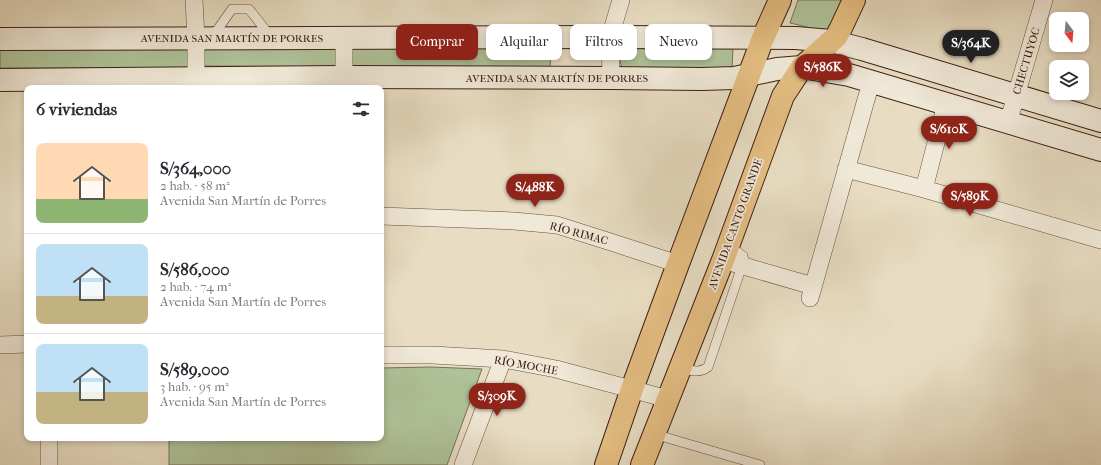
<!DOCTYPE html>
<html lang="es">
<meta charset="utf-8">
<style>
body{margin:0;font-family:"IM FELL French Canon",serif;background:#f7f7f7;color:#2b2b33;height:100vh;display:flex;flex-direction:column;font-size:15px;white-space:nowrap}
*{box-sizing:border-box;margin:0}
p{font-size:13px;color:#7c7c81}
.icon{flex:none;width:22px;height:22px;fill:none;stroke:currentColor;stroke-width:2;stroke-linecap:round;stroke-linejoin:round}
.map{position:relative;flex:1;overflow:hidden}
.side{position:absolute;left:24px;top:85px;width:360px;height:356px;display:flex;flex-direction:column;background:#fff;border-radius:8px;box-shadow:0 2px 6px #0003}
.side>*{flex:none}
.top-card{position:absolute;left:396px;top:24px;width:380px;height:36px;display:flex;gap:8px}
.needle{width:26px;rotate:164deg}
.buttons{position:absolute;left:1049px;top:12px;display:grid;gap:8px}
.buttons a{display:grid;place-items:center;width:40px;height:40px;border-radius:8px;background:#fff;box-shadow:0 2px 6px #0003;font-size:20px}
.price{position:absolute;translate:-50% -34px;padding:0 9px;border-radius:14px;background:#8f2418;color:#fff;font-size:13px;line-height:26px;filter:drop-shadow(0 1px 2px #0008)}
.price::after{content:'';position:absolute;left:50%;top:24px;width:12px;height:9px;margin-left:-6px;background:inherit;clip-path:polygon(0 0,100% 0,50% 100%)}
.price.current{background:#222;color:#fff}
ul{padding:0;list-style:none}
li{display:flex;align-items:center;gap:12px;height:100px;padding:0 12px}
li+li{border-top:1px solid #e1e1e2}
li span{display:grid;place-items:center;flex:none;width:112px;height:80px;border-radius:8px;color:#555}
li>.icon{margin-inline-start:auto}
span .icon{width:48px;height:48px;fill:#fffc;stroke-width:1}
li b{font-size:17px}
h2{display:flex;justify-content:space-between;align-items:center;height:48px;padding:0 12px;font-size:17px}
.pill{padding:0 14px;border-radius:8px;background:#fff;box-shadow:0 2px 6px #0003;font-size:14px;line-height:36px}
.pill.current{background:#8f2418;color:#fff}
.map>svg:first-child{display:block}
</style>
<div class="map">
<svg width="1101" height="465" viewBox="0 0 1101 465">
<rect width="100%" height="100%" fill="#e8ddc3"/>
<filter id="stains"><feTurbulence type="fractalNoise" baseFrequency=".005" numOctaves="4"/><feColorMatrix values="0 0 0 0 .2 0 0 0 0 .09 0 0 0 0 .02 0 0 0 .5 -.17"/></filter>
<radialGradient id="worn" r=".72"><stop offset=".6" stop-color="#630" stop-opacity="0"/><stop offset="1" stop-color="#630" stop-opacity=".3"/></radialGradient>
<!-- green -->
<path fill="#afc299" stroke="#767158" d="M 798,0 L 849,0 L 834,33 C 819,31 805,26 790,23 Z
M 184,44 L 190,55 L 187,68 L 0,68 L 0,45 Z
M 625,45 L 733,47 L 732,69 L 622,68 C 619,59 618,52 625,45 Z
M 208,46 L 551,48 L 550,68 L 205,66 L 202,60 L 203,50 Z
M 431,367 L 482,369 L 447,465 L 169,465 L 169,438 L 381,438 L 381,368 Z"/>
<g fill="none" stroke-linecap="round" stroke-linejoin="round">
<!-- lane casing -->
<g stroke="#684f41" stroke-width="10">
<path id="lane" d="M 213,36 L 232,9 L 249,9 L 271,37
M 680,368 C 690,370 699,374 708,367 L 744,260 L 743,256 L 728,245
M 654,434 L 760,465"/>
</g>
<!-- street casing -->
<g stroke="#684f41" stroke-width="18">
<path id="street" d="M 194,0 L 196,38 L 196,79
M 611,78 L 610,37 L 621,0
M 344,88 L 344,38
M 1008,123 L 1044,0
M 846,169 L 924,189 L 1101,240
M 924,189 L 946,104
M 381,216 L 514,221 L 557,225 L 617,244 L 678,264
M 723,260 L 813,286
M 810,298 L 871,82
M 0,345 L 27,344
M 381,355 L 433,355 L 503,359 L 556,369 L 668,399
M 49,465 L 49,438
M 463,465 L 503,359"/>
</g>
<!-- secondary casing -->
<g stroke="#3d2016" stroke-width="24">
<path id="secondary" d="M 0,39 L 610,37 L 796,38 L 831,41 L 862,49 L 1101,121
M 0,80 L 344,77 L 611,78 L 702,79 L 734,78 L 777,69 L 802,67 L 849,75 L 1101,150"/>
</g>
<!-- primary casing -->
<g stroke="#3d2016" stroke-width="24">
<path id="primary" d="M 606,465 L 632,389 L 678,264 L 763,38 L 780,0
M 642,465 L 723,260 L 783,96 L 802,67 L 836,37 L 840,30 L 854,0"/>
</g>
<!-- lane -->
<use href="#lane" stroke="#f0e9d8" stroke-width="9"/>
<!-- street -->
<use href="#street" stroke="#f0e9d8" stroke-width="17"/>
<!-- secondary -->
<use href="#secondary" stroke="#f0e9d8" stroke-width="22"/>
<!-- primary -->
<use href="#primary" stroke="#e4be82" stroke-width="22"/>
</g>
<g text-anchor="middle" stroke-width="3.5" stroke-linejoin="round" paint-order="stroke">
<!-- street labels -->
<g font-size="11" fill="#3d2016" stroke="#f0e9d8">
<text x="232" y="42">AVENIDA SAN MARTÍN DE PORRES</text>
<text transform="translate(1026 61) rotate(-73)" y="4">CHECTUYOC</text>
<text x="557" y="82">AVENIDA SAN MARTÍN DE PORRES</text>
<text transform="translate(735 224) rotate(-70)" y="4">AVENIDA CANTO GRANDE</text>
<text transform="translate(579 233) rotate(15)" y="4">RÍO RIMAC</text>
<text transform="translate(526 365) rotate(10)" y="4">RÍO MOCHE</text>
</g>
</g>
<rect width="100%" height="100%" filter="url(#stains)"/>
<rect width="100%" height="100%" fill="url(#worn)"/>
</svg>
<div class="buttons">
<a><svg class="needle" viewBox="-14 -14 28 28"><path d="M0-13l5 13h-10z" fill="#e53935"/><path d="M0 13l5-13h-10z" fill="#7c7c81"/></svg></a>
<a><svg class="icon" aria-label="layers" viewBox="0 0 24 24"><path d="M12 4l9 5-9 5-9-5zM3 14l9 5 9-5"/></svg></a>
</div>
<b class="price current" style="left:971px;top:64px">S/364K</b>
<b class="price" style="left:823px;top:88px">S/586K</b>
<b class="price" style="left:949px;top:150px">S/610K</b>
<b class="price" style="left:535px;top:208px">S/488K</b>
<b class="price" style="left:970px;top:217px">S/589K</b>
<b class="price" style="left:497px;top:417px">S/309K</b>
<div class="top-card">
<a class="pill current">Comprar</a>
<a class="pill">Alquilar</a>
<a class="pill">Filtros</a>
<a class="pill">Nuevo</a>
</div>
<section class="side">
<h2>6 viviendas<svg class="icon" aria-label="filters" viewBox="0 0 24 24"><path d="M4 7h16M4 17h16"/><circle cx="9" cy="7" r="2"/><circle cx="15" cy="17" r="2"/></svg></h2>
<ul>
<li><span style="background:linear-gradient(#ffd9b3 70%,#8fb573 0)"><svg class="icon" aria-label="home" viewBox="0 0 24 24"><path d="M3 11l9-7 9 7M6 9v11h12V9"/></svg></span><div><b>S/364,000</b><p>2 hab. · 58 m²</p><p>Avenida San Martín de Porres</p></div></li>
<li><span style="background:linear-gradient(#bfe0f5 65%,#c2b280 0)"><svg class="icon" aria-label="home" viewBox="0 0 24 24"><path d="M3 11l9-7 9 7M6 9v11h12V9"/></svg></span><div><b>S/586,000</b><p>2 hab. · 74 m²</p><p>Avenida San Martín de Porres</p></div></li>
<li><span style="background:linear-gradient(#bfe0f5 60%,#c2b280 0)"><svg class="icon" aria-label="home" viewBox="0 0 24 24"><path d="M3 11l9-7 9 7M6 9v11h12V9"/></svg></span><div><b>S/589,000</b><p>3 hab. · 95 m²</p><p>Avenida San Martín de Porres</p></div></li>
</ul>
</section>
</div>
